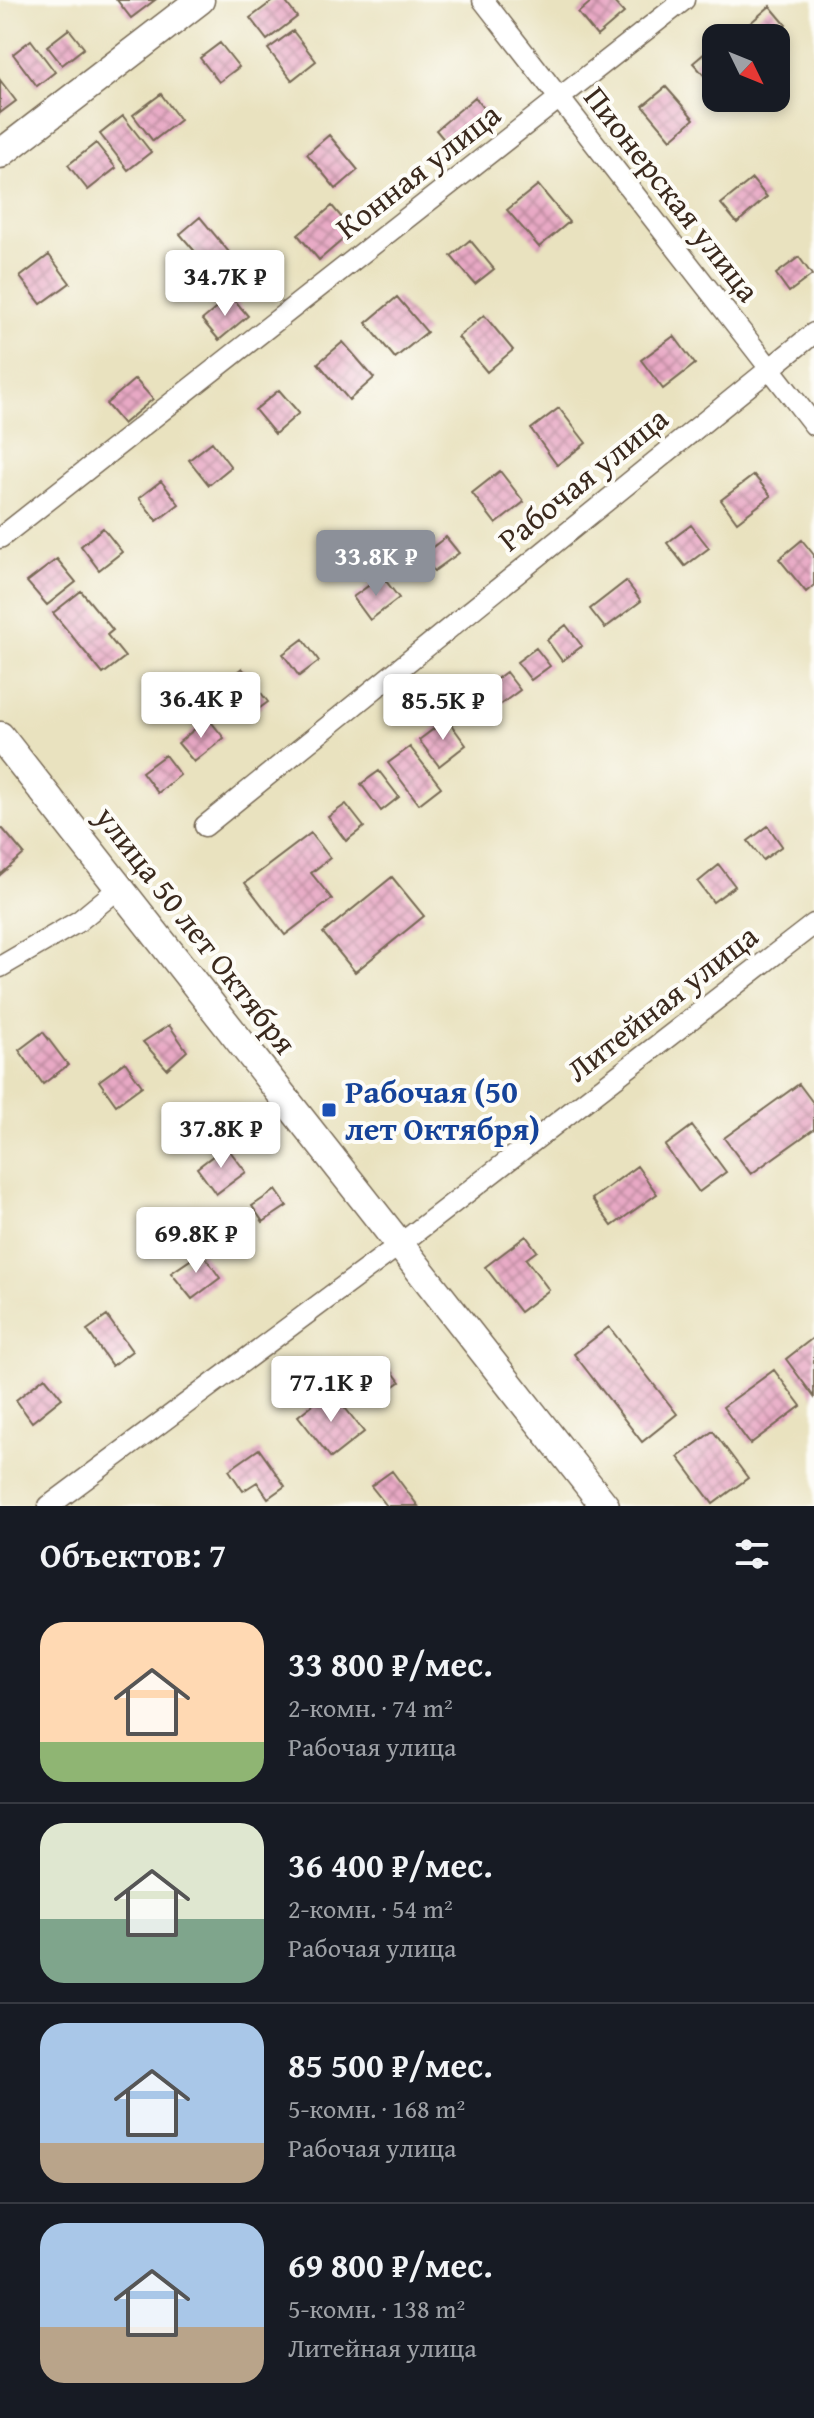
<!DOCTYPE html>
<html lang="ru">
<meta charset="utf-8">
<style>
body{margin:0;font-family:"Gentium Book Plus",serif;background:#20242c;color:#f1f3f6;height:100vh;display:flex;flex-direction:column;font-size:30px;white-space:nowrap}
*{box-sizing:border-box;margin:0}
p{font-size:26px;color:#9ea1a6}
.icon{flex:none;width:44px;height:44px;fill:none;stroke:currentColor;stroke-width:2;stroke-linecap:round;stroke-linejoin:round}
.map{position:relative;height:1506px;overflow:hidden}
.panel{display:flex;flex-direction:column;background:#171b24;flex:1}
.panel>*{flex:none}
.needle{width:52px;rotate:133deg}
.buttons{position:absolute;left:702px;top:24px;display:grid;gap:16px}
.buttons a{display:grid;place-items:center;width:88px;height:88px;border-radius:16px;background:#171b24;box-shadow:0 4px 12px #0003;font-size:40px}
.price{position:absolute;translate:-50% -68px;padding:0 18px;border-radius:8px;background:#fff;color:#222;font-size:26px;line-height:52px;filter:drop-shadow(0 2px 4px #0008)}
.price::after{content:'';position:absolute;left:50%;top:48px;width:24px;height:18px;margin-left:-12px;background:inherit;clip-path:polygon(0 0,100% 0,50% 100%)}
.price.current{background:#8c9099;color:#fff}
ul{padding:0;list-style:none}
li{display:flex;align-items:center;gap:24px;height:200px;padding:0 40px}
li+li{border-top:2px solid #363941}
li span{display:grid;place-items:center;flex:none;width:224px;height:160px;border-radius:24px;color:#555}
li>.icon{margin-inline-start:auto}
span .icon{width:96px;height:96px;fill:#fffc;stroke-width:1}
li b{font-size:34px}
h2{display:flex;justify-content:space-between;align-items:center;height:96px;padding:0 40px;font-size:34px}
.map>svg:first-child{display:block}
</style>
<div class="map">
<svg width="814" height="1506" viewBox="0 0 814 1506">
<defs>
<pattern id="building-cross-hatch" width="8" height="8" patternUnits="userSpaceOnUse" patternTransform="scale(2)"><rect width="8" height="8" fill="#e8a9c5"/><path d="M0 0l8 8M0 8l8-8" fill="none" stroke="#bd8a9f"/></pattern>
</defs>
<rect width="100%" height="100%" fill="#fdfcf7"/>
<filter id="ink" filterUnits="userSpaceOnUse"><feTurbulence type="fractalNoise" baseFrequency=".0125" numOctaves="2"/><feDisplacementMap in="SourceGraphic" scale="16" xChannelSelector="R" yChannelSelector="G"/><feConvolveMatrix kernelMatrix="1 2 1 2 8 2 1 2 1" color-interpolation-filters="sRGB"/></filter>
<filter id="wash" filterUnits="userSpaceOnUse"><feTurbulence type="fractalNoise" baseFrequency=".006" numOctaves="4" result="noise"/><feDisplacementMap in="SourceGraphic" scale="32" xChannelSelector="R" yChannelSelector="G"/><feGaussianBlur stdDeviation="1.8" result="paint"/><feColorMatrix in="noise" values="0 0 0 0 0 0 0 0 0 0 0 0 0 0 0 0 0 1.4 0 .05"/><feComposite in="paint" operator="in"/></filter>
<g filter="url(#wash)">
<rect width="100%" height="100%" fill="#e9e2bf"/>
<g id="blocks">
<!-- building -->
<path fill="url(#building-cross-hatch)" d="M 117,0 L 155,0 L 131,18 Z
M 274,0 L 284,0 L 297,17 L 267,40 L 250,18 Z
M 593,0 L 612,0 L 624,13 L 597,36 L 578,13 Z
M 770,6 L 786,25 L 771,38 L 747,38 L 741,31 Z
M 69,29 L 84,48 L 62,65 L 47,46 Z
M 293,31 L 316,61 L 292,80 L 268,49 Z
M 31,40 L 55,72 L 37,86 L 13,54 Z
M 220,43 L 239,67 L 219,82 L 200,58 Z
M 712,47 L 716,52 L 716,79 L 711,83 L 693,63 Z
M 0,80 L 16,101 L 0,113 Z
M 666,87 L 694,119 L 671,139 L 643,106 Z
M 161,94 L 180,120 L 153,141 L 133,115 Z
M 475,97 L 495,122 L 456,154 L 436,130 Z
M 123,116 L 151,152 L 128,170 L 100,134 Z
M 329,135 L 358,170 L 336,189 L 307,154 Z
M 96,143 L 116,168 L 88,190 L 68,165 Z
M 752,179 L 767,197 L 737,223 L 721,204 Z
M 538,185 L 569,222 L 539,247 L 507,210 Z
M 332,206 L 353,231 L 319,260 L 298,235 Z
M 200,217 L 229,252 L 209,268 L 180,234 Z
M 470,240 L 494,269 L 475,284 L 451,256 Z
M 49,255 L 70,283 L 41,304 L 20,277 Z
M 799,257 L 812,275 L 789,292 L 776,274 Z
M 231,296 L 248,316 L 219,340 L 202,320 Z
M 397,297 L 427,332 L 395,358 L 366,323 Z
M 484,315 L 513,350 L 487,372 L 458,337 Z
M 674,336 L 695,364 L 663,389 L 641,360 Z
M 343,342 L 374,378 L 349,400 L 318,363 Z
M 135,379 L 153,399 L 123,424 L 106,404 Z
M 279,390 L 299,413 L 275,434 L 255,410 Z
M 559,408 L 586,443 L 557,465 L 531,429 Z
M 212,442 L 231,467 L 209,485 L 189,460 Z
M 500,471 L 524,502 L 496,524 L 472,493 Z
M 754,475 L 771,496 L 737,522 L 721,500 Z
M 161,481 L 179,504 L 157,521 L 139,498 Z
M 691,525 L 709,548 L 685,566 L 667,543 Z
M 103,528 L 122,552 L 99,570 L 81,546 Z
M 446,537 L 459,553 L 434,571 L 422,555 Z
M 802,540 L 814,555 L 814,585 L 806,592 L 779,559 Z
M 57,559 L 76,582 L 47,605 L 27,582 Z
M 382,576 L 399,598 L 370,620 L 353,597 Z
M 626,581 L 641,601 L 605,628 L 590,609 Z
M 81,591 L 113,630 L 107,635 L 125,657 L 103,674 L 53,613 Z
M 566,625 L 582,646 L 562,661 L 547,640 Z
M 303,639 L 319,661 L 299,676 L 283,654 Z
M 536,648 L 550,666 L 531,680 L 517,662 Z
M 242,668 L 268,702 L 246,718 L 221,685 Z
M 506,672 L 520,690 L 493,710 L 479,692 Z
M 208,718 L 224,738 L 194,762 L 178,743 Z
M 447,719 L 466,745 L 439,766 L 419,740 Z
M 410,747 L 441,787 L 419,804 L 388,763 Z
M 165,755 L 180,775 L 158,793 L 142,772 Z
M 379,771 L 399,797 L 381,811 L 361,784 Z
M 346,804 L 364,827 L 346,841 L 328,817 Z
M 768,826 L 782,846 L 763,860 L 748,841 Z
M 2,828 L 24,854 L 0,875 L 0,829 Z
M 311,833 L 330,858 L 311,873 L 332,899 L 285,935 L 245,883 Z
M 719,865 L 735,886 L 713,902 L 698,882 Z
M 392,877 L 424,916 L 355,972 L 323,933 Z
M 169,1025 L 187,1051 L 167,1069 L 143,1042 Z
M 43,1032 L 68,1065 L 43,1084 L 19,1050 Z
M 125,1062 L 142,1086 L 116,1105 L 99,1081 Z
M 799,1084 L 814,1104 L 814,1129 L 751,1174 L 724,1138 Z
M 692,1126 L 726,1172 L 699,1192 L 665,1146 Z
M 226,1146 L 246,1172 L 216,1194 L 197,1168 Z
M 637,1166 L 657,1194 L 612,1226 L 592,1199 Z
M 276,1190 L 287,1206 L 263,1222 L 252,1206 Z
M 526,1236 L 537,1251 L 526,1259 L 549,1290 L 520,1312 L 485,1267 Z
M 202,1252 L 220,1278 L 192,1299 L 171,1273 Z
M 107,1316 L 132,1351 L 112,1366 L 87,1330 Z
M 609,1327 L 677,1414 L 642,1442 L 574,1354 Z
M 814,1337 L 814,1397 L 786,1359 Z
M 383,1359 L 400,1382 L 377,1398 L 361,1374 Z
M 774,1370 L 801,1406 L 750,1444 L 723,1407 Z
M 45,1377 L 62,1398 L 32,1422 L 16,1400 Z
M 331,1390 L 364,1432 L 331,1458 L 298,1416 Z
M 713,1431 L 748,1478 L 713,1504 L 678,1457 Z
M 259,1449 L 285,1486 L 268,1498 L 257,1482 L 243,1491 L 229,1470 Z
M 392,1471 L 418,1506 L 387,1506 L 371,1486 Z"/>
</g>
</g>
<g filter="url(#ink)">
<use href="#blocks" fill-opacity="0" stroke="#786a56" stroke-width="2"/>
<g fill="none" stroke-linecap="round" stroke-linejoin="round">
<!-- street casing -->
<g stroke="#786a56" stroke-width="23">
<path id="street" d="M 483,0 L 814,425
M 0,538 L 684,0
M 205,826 L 814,333
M 0,967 L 79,921 L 119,888
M 49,1506 L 399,1245 L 814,924"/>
</g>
<!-- secondary casing -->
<g stroke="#786a56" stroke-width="31">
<path id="secondary" d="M 0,154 L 200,0
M 0,736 L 605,1506"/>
</g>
<!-- street -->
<use href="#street" stroke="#fff" stroke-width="20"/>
<!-- secondary -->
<use href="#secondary" stroke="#fff" stroke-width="28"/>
</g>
</g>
<!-- markers -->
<rect fill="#1a4fb4" stroke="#fdfcf7" stroke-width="3" x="321" y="1102" width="16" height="16" rx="4"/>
<g text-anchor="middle" stroke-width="8" stroke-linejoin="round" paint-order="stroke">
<!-- street labels -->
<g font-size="32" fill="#3b2a1e" stroke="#fdfcf7">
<text transform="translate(418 171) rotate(-38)" y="11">Конная улица</text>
<text transform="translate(672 194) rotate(52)" y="11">Пионерская улица</text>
<text transform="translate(583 479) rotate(-39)" y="11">Рабочая улица</text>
<text transform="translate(196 930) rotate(52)" y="11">улица 50 лет Октября</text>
<text transform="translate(662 1003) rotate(-38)" y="11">Литейная улица</text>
</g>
<!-- transit labels -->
<g font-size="32" font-weight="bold" fill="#164399" stroke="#fdfcf7" text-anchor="start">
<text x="345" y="1103">Рабочая (50<tspan x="345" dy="37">лет Октября)</tspan></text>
</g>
</g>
</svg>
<div class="buttons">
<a><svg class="needle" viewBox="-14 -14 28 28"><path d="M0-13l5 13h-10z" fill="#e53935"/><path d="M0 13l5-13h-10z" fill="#9ea1a6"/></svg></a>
</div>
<b class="price" style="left:225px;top:318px">34.7K ₽</b>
<b class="price current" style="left:376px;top:598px">33.8K ₽</b>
<b class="price" style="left:201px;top:740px">36.4K ₽</b>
<b class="price" style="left:443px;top:742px">85.5K ₽</b>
<b class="price" style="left:221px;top:1170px">37.8K ₽</b>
<b class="price" style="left:196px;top:1275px">69.8K ₽</b>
<b class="price" style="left:331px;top:1424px">77.1K ₽</b>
</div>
<section class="panel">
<h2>Объектов: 7<svg class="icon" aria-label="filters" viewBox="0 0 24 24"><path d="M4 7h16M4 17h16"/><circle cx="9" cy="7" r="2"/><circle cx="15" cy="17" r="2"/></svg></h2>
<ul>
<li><span style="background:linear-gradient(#ffd9b3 75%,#8fb573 0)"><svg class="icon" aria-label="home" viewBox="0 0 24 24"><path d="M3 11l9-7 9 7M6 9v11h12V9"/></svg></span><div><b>33 800 ₽/мес.</b><p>2-комн. · 74 m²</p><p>Рабочая улица</p></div></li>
<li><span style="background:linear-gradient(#dfe7d0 60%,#7fa58c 0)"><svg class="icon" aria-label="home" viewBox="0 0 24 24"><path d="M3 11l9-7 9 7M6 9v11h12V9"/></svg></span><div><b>36 400 ₽/мес.</b><p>2-комн. · 54 m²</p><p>Рабочая улица</p></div></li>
<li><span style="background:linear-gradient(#a9c7e8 75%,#b9a48a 0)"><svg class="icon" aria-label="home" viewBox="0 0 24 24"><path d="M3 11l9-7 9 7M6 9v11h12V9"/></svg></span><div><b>85 500 ₽/мес.</b><p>5-комн. · 168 m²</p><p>Рабочая улица</p></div></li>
<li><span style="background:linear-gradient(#a9c7e8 65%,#b9a48a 0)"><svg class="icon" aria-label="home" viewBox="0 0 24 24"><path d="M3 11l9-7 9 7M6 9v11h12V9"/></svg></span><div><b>69 800 ₽/мес.</b><p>5-комн. · 138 m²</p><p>Литейная улица</p></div></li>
</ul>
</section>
